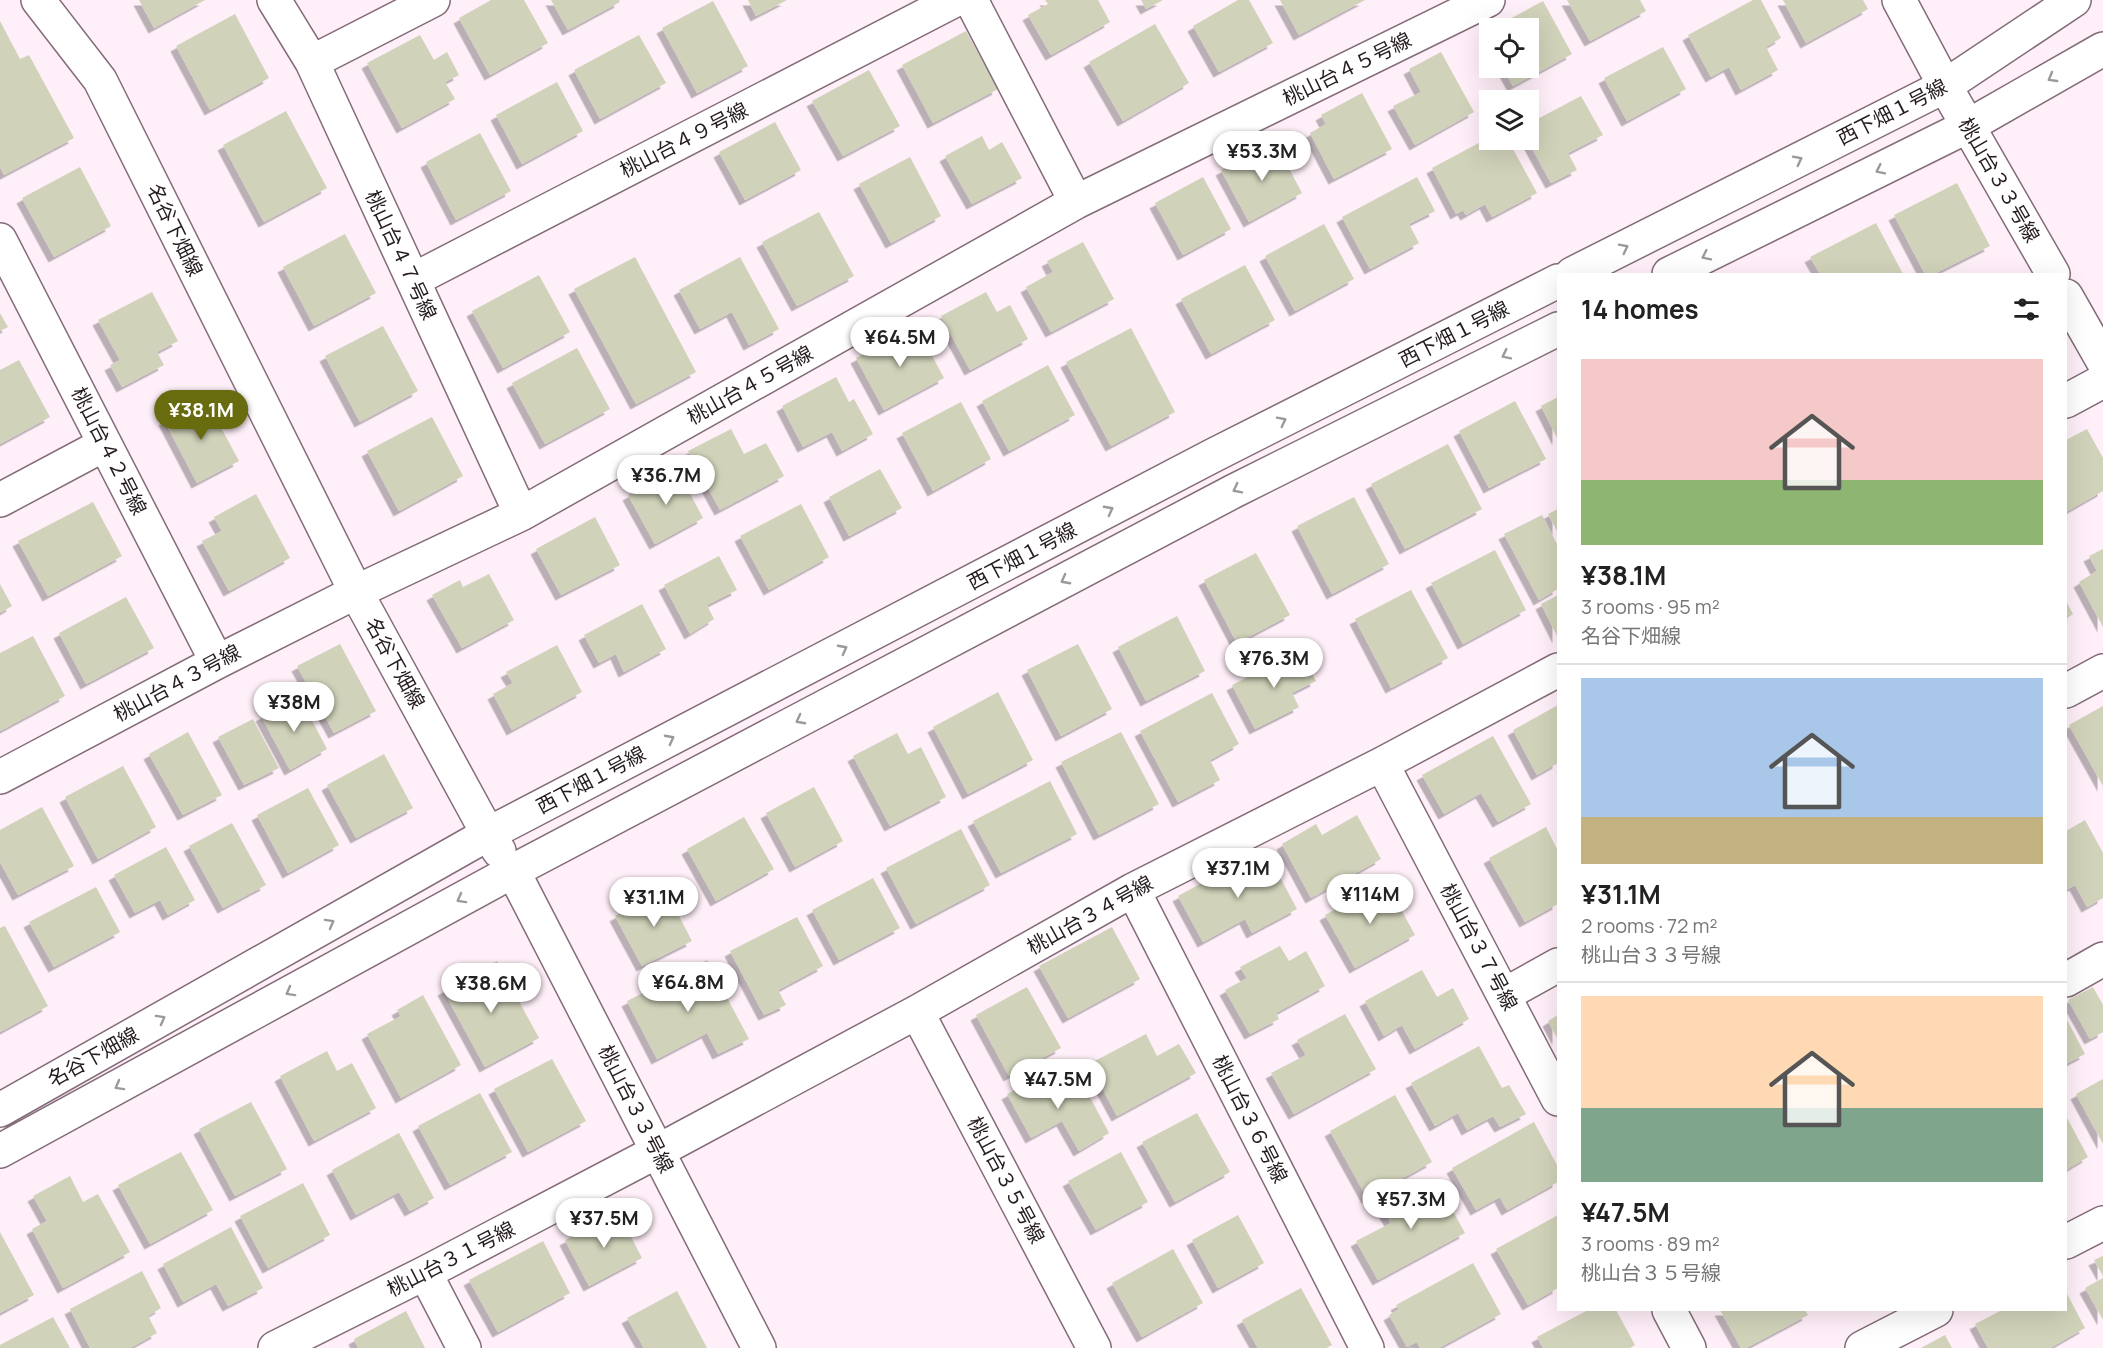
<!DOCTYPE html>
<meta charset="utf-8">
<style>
body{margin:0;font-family:Manrope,"Noto Sans JP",sans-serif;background:#f6f6f6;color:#222;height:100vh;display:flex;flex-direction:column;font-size:22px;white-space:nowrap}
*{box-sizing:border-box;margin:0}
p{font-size:20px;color:#767676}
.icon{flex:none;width:33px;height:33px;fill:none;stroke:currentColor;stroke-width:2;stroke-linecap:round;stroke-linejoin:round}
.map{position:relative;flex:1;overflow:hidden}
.sheet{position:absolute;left:1557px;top:273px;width:510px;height:1038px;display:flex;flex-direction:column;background:#fff;border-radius:0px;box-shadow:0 6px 24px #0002}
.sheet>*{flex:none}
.buttons{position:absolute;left:1479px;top:18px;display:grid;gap:12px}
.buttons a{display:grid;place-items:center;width:60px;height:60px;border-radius:0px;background:#fff;box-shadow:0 6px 24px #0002;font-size:30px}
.price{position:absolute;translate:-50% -51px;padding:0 14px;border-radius:21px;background:#fff;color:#222;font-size:20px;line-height:39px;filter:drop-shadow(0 2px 3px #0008)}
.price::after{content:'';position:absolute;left:50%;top:36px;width:18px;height:14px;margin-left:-9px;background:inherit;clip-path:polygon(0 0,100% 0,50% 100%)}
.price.current{background:#686c0e;color:#fff}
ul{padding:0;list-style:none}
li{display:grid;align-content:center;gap:12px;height:318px;padding:0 24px}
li+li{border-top:2px solid #e0e0e0}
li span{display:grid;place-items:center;height:186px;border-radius:0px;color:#555}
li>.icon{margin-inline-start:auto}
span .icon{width:108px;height:108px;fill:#fffc;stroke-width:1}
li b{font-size:26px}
h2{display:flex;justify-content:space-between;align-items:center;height:72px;padding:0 24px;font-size:26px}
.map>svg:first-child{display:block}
</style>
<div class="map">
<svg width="2103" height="1348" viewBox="0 0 2103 1348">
<defs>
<filter id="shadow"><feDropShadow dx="-5.5" dy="5.5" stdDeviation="0" flood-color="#0004"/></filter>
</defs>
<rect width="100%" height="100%" fill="#ffeff8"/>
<!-- building -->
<path fill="#d0d2b9" filter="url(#shadow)" d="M 139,0 L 205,0 L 154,28 Z
M 491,0 L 524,0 L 548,43 L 490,75 L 459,18 Z
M 551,0 L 619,0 L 620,2 L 568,30 Z
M 748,0 L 787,0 L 756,16 Z
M 1045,0 L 1098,0 L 1110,22 L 1051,55 L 1028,15 L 1048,4 Z
M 1141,0 L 1163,0 L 1146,9 Z
M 1238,0 L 1249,0 L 1273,43 L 1219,72 L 1193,26 Z
M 1280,0 L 1365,0 L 1299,35 Z
M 1567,0 L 1640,0 L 1646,11 L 1590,41 Z
M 1753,0 L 1761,0 L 1781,38 L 1766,47 L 1778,70 L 1741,90 L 1729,67 L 1711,77 L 1688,35 Z
M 1783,0 L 1863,0 L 1868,9 L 1806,43 Z
M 713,1 L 748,66 L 697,93 L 662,28 Z
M 1543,1 L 1572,54 L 1513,86 L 1503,68 L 1528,68 L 1528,28 L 1496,28 L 1495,27 Z
M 235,14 L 269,78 L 210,110 L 176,46 Z
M 0,21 L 20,59 L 29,55 L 74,138 L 4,175 L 0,167 Z
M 1155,24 L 1189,83 L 1123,121 L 1089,62 Z
M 966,31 L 998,89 L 933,123 L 902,65 Z
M 420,35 L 434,60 L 447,52 L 459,75 L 445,82 L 455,99 L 402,128 L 367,63 Z
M 639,35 L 666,83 L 600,119 L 574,70 Z
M 1663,47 L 1686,89 L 1627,121 L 1604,78 Z
M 1441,52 L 1474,112 L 1415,145 L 1393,106 L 1421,92 L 1409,69 Z
M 869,70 L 900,126 L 843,156 L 812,101 Z
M 557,82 L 583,131 L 522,164 L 496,115 Z
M 1362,93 L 1392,149 L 1334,179 L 1310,133 L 1326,124 L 1321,115 Z
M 1581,96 L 1603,135 L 1568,153 L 1577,170 L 1551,183 L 1528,141 L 1528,124 Z
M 286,111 L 327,188 L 264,222 L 223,145 Z
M 775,122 L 801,170 L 745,200 L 719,152 Z
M 480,133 L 511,191 L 456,220 L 426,162 Z
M 982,136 L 989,150 L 1002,142 L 1022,178 L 972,204 L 945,156 Z
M 1490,137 L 1490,140 L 1508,140 L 1537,193 L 1492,217 L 1485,204 L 1466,215 L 1463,210 L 1456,214 L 1432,168 Z
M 1275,142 L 1302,193 L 1249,222 L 1221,170 Z
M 910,157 L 941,216 L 891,243 L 859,184 Z
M 80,167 L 111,226 L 54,257 L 22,198 Z
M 1203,177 L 1231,229 L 1183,255 L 1155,203 Z
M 1417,177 L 1435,211 L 1409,224 L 1419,243 L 1370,269 L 1342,217 Z
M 1957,183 L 1990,246 L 1934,274 L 1925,274 L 1894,215 Z
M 819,212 L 854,276 L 797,306 L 762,242 Z
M 1876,223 L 1903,274 L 1820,274 L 1810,257 Z
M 1324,224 L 1354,279 L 1295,311 L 1265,256 Z
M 345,234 L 376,293 L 314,326 L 283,267 Z
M 1083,242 L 1114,299 L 1051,332 L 1026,287 L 1053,272 L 1047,261 Z
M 635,257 L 696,372 L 636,404 L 574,289 Z
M 740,257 L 779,329 L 749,345 L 732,312 L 700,329 L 679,290 Z
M 1245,265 L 1275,320 L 1211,354 L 1181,299 Z
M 539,275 L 570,332 L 503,368 L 472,311 Z
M 152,292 L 178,341 L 157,352 L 164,365 L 122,387 L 110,365 L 120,360 L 98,320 Z
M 986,292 L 997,312 L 1010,305 L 1028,339 L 970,370 L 941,316 Z
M 0,313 L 8,327 L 0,331 Z
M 383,326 L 418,391 L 360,422 L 325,356 Z
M 916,326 L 944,378 L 884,410 L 856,358 Z
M 1131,328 L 1175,412 L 1111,446 L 1066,362 Z
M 577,348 L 610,409 L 545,444 L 512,383 Z
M 19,360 L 50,417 L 0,444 L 0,370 Z
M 1048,365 L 1075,415 L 1009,451 L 982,401 Z
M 836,377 L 849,402 L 854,399 L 873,434 L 842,451 L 832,432 L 803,447 L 782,406 Z
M 1558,397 L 1558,440 L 1541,406 Z
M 205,398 L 239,461 L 197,483 L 164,420 Z
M 1515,401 L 1546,459 L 1489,488 L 1459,431 Z
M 961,402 L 991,459 L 933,491 L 902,433 Z
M 432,417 L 463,476 L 399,511 L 367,451 Z
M 731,429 L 744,454 L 766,443 L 784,476 L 720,510 L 688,451 Z
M 2087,429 L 2103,458 L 2103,491 L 2066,512 L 2066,440 Z
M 1448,444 L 1482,509 L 1405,549 L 1371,484 Z
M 677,469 L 703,518 L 655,544 L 628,495 Z
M 880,469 L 902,508 L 849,536 L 829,497 Z
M 256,494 L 290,558 L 229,591 L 202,541 L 222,531 L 214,517 Z
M 1354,497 L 1389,564 L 1332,594 L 1297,526 Z
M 93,502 L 122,556 L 48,596 L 18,541 Z
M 801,504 L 829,557 L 769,590 L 740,536 Z
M 1558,509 L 1558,533 L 1548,514 Z
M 1542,515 L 1558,546 L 1558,589 L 1539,600 L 1504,534 Z
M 595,517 L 620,565 L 561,595 L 536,549 Z
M 2103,549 L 2103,627 L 2079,582 L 2097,571 L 2089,556 Z
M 1495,550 L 1526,610 L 1463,644 L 1431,583 Z
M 1256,553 L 1290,615 L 1237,643 L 1204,580 Z
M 719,556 L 737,590 L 707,605 L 714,619 L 690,634 L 664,585 Z
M 489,574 L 514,620 L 462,648 L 432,595 L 460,580 L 463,587 Z
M 0,584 L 12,606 L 0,613 Z
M 1411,590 L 1448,658 L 1391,688 L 1355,619 Z
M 1558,595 L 1558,638 L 1541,604 Z
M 126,597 L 154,648 L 86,684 L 59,633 Z
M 2066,601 L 2073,614 L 2066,619 Z
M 642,604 L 666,649 L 624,672 L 616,654 L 599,663 L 584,635 Z
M 1177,616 L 1205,671 L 1146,701 L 1118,647 Z
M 33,636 L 65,696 L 0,731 L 0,653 Z
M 340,644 L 376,711 L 334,733 L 297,666 Z
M 1078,644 L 1112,709 L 1061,736 L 1027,670 Z
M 557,645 L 582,692 L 512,730 L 493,694 L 513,683 L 506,672 Z
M 1299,650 L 1316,681 L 1292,693 L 1299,707 L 1255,729 L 1232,685 Z
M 998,692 L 1033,760 L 968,794 L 933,727 Z
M 1212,693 L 1239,744 L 1210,760 L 1220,780 L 1178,802 L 1140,731 Z
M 299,696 L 327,749 L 290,770 L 261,716 Z
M 1558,705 L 1558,763 L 1537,775 L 1513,730 Z
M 2103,706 L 2103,786 L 2069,725 Z
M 253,719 L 279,768 L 244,785 L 218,737 Z
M 188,732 L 222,795 L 183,815 L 149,754 Z
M 1121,732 L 1159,804 L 1099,835 L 1061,762 Z
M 897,733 L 908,754 L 921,747 L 946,797 L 890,826 L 853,756 Z
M 1493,736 L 1531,804 L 1498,822 L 1481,793 L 1444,814 L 1422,775 Z
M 384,754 L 413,808 L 356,838 L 327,785 Z
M 123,766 L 156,827 L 98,859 L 65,797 Z
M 1050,781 L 1077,834 L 1001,873 L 973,821 Z
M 814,787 L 843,841 L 795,867 L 766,813 Z
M 308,788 L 339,845 L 288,873 L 257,815 Z
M 42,807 L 74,866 L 18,895 L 0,862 L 0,830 Z
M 1357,815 L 1381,859 L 1311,898 L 1282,844 L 1316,824 L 1322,835 Z
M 744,817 L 774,869 L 716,901 L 687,849 Z
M 2085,820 L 2103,853 L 2103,898 L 2087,907 L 2075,885 L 2066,890 L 2066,831 Z
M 232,823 L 266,885 L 223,908 L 189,846 Z
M 1546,827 L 1558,851 L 1558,904 L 1525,922 L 1489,858 Z
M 961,829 L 990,885 L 916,924 L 886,868 Z
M 166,847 L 195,900 L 168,915 L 160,900 L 135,913 L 114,875 Z
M 1255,854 L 1266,873 L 1275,868 L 1297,909 L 1252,933 L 1245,919 L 1203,942 L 1178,896 Z
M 873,878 L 900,928 L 839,960 L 812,910 Z
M 1386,882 L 1415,935 L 1355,968 L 1325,915 Z
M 96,887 L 120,932 L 54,967 L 29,922 Z
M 665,889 L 692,941 L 642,966 L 615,916 Z
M 797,917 L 823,966 L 778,990 L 786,1005 L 764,1015 L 730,951 Z
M 5,926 L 48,1006 L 0,1032 L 0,928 Z
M 1112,927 L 1140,979 L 1068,1018 L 1039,966 Z
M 1280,946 L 1289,961 L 1306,951 L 1325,986 L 1276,1013 L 1279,1019 L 1250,1034 L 1225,990 L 1247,978 L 1240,967 Z
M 707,960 L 749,1039 L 718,1054 L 707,1033 L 657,1059 L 627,1001 Z
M 497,961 L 539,1038 L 485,1067 L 443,990 Z
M 1422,970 L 1437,997 L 1453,988 L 1469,1019 L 1415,1049 L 1402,1025 L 1384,1036 L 1365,1001 Z
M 1027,987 L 1061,1048 L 1009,1076 L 976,1015 Z
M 2093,987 L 2103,1005 L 2103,1032 L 2090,1039 L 2068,1000 Z
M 423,995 L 461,1065 L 401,1098 L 367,1034 L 401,1016 L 397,1010 Z
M 1345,1014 L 1376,1069 L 1294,1114 L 1271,1073 L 1306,1055 L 1297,1040 Z
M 1558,1015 L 1558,1040 L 1548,1021 Z
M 2066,1018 L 2085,1054 L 2066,1064 Z
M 1146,1034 L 1157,1056 L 1179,1044 L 1196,1073 L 1117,1116 L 1089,1064 Z
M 1479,1046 L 1502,1088 L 1509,1085 L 1526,1114 L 1500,1127 L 1493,1116 L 1467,1130 L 1458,1113 L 1435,1126 L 1411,1083 Z
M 327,1051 L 337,1071 L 352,1063 L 376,1108 L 314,1141 L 280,1076 Z
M 552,1059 L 586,1121 L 528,1152 L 494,1089 Z
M 1054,1069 L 1069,1096 L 1085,1088 L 1109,1133 L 1079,1151 L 1062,1121 L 1031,1138 L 1007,1094 Z
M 2103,1079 L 2103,1144 L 2076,1094 Z
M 480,1093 L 512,1152 L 450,1185 L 418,1126 Z
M 1395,1095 L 1432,1162 L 1367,1198 L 1330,1131 Z
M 251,1102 L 287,1169 L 235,1196 L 199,1129 Z
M 1197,1113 L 1230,1172 L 1175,1202 L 1142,1142 Z
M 2066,1116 L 2088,1157 L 2066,1170 Z
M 1534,1122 L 1558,1167 L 1558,1182 L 1507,1210 L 1500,1197 L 1476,1210 L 1452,1168 Z
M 399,1133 L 434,1198 L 410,1211 L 399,1192 L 356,1215 L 332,1170 Z
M 181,1152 L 213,1210 L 150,1244 L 118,1185 Z
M 1121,1152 L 1148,1202 L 1096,1230 L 1068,1181 Z
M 70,1176 L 83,1202 L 98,1194 L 130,1252 L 63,1288 L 32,1229 L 47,1221 L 33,1196 Z
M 1435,1179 L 1465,1233 L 1378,1280 L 1356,1241 L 1391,1223 L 1382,1208 Z
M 303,1183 L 330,1235 L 268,1268 L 240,1216 Z
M 618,1212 L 642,1258 L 589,1286 L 565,1240 Z
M 1238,1215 L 1264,1263 L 1218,1288 L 1192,1240 Z
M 1558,1215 L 1558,1288 L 1528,1305 L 1496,1249 Z
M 231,1227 L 263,1288 L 228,1306 L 216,1284 L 183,1302 L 163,1264 Z
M 0,1232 L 34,1295 L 0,1313 Z
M 543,1241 L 570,1293 L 498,1332 L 469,1280 Z
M 1173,1249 L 1203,1303 L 1142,1337 L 1112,1283 Z
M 2103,1256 L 2103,1276 L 2094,1260 Z
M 1473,1263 L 1501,1314 L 1439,1348 L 1420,1348 L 1417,1342 L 1407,1347 L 1389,1315 L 1399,1309 L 1396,1305 Z
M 142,1271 L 161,1308 L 148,1316 L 157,1333 L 130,1348 L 90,1348 L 70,1309 Z
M 2103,1278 L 2103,1320 L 2085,1288 Z
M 1301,1288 L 1332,1345 L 1326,1348 L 1258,1348 L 1242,1320 Z
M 677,1291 L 707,1348 L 644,1348 L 627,1318 Z
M 2066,1292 L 2085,1328 L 2050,1348 L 1988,1348 L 1975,1324 L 2002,1310 L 2066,1310 Z
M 1588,1310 L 1616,1310 L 1635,1345 L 1630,1348 L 1543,1348 L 1537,1337 Z
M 1720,1310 L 1805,1310 L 1808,1315 L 1746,1348 L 1741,1348 Z
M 406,1311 L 425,1348 L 358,1348 L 354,1339 Z
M 53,1317 L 70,1348 L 0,1348 L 0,1345 Z
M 1945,1335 L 1952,1348 L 1921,1348 Z"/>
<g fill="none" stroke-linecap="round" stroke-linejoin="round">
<!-- street casing -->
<g stroke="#836c79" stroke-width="36">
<path id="street" d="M 274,0 L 312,62 L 521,514
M 971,0 L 1076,202
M 1899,0 L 1945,86 L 2053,274
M 312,62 L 433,0
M 0,240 L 217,662
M 413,280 L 955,0
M 2066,296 L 2103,361
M 2066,401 L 2103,381
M 0,500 L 105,444
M 2066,691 L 2103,671
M 1382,764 L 1558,1099
M 0,777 L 217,662 L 356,592 L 521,514 L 1076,202 L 1488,0
M 513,871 L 759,1348
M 1133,890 L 1367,1348
M 2066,980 L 2103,959
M 1504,995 L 1558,965
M 917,1012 L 1094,1348
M 2066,1242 L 2103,1223
M 425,1273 L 464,1348
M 1669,1310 L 1689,1348
M 275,1348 L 425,1273 L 658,1151 L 917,1012 L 1133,890 L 1382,764 L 1558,670
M 1862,1348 L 1936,1310"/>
</g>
<!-- secondary casing -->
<g stroke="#836c79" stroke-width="36">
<path id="secondary" d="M 38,0 L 100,80 L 356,592 L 488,834 L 499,851
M 1572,274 L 1945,86 L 2074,0
M 1669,274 L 1968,126 L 2103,49
M 0,1110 L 488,834 L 1214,455 L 1558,281
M 0,1151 L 513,871 L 1234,491 L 1558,329"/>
</g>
<!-- street -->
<use href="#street" stroke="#fff" stroke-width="33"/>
<!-- secondary -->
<use href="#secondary" stroke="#fff" stroke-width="33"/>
</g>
<!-- one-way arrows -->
<defs><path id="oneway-chevron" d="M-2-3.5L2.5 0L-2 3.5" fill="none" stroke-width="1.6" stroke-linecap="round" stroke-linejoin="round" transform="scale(1.5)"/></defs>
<g stroke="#9d999b">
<use href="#oneway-chevron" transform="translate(2052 78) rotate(150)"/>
<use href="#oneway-chevron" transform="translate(1798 160) rotate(-27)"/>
<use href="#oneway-chevron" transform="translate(1880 170) rotate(154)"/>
<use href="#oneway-chevron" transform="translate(1624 248) rotate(-27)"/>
<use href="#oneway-chevron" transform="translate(1706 256) rotate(154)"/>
<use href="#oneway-chevron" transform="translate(1506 355) rotate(154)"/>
<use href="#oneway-chevron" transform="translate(1282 421) rotate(-27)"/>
<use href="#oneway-chevron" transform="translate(1237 489) rotate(153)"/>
<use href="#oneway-chevron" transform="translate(1109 510) rotate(-28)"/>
<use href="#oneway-chevron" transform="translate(1065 580) rotate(152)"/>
<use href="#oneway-chevron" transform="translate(843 649) rotate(-28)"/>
<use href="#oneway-chevron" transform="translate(800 720) rotate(152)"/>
<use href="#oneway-chevron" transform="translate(670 739) rotate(-28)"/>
<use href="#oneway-chevron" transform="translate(461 899) rotate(151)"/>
<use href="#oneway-chevron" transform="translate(330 923) rotate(-29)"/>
<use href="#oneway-chevron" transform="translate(290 992) rotate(151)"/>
<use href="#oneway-chevron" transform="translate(161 1019) rotate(-29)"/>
<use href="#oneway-chevron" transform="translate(119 1086) rotate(151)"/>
</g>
<g text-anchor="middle" stroke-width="4.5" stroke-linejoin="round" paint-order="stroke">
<!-- street labels -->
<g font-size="20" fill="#251c21" stroke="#fff">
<text transform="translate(1347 69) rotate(-26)" y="7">桃山台４５号線</text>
<text transform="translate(1892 112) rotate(-27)" y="7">西下畑１号線</text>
<text transform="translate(684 140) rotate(-27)" y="7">桃山台４９号線</text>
<text transform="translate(1999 180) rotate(60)" y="7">桃山台３３号線</text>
<text transform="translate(175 230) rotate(64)" y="7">名谷下畑線</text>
<text transform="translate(401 255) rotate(65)" y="7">桃山台４７号線</text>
<text transform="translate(1454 334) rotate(-27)" y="7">西下畑１号線</text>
<text transform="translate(750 385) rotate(-29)" y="7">桃山台４５号線</text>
<text transform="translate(109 451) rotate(63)" y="7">桃山台４２号線</text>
<text transform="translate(1022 556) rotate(-28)" y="7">西下畑１号線</text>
<text transform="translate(395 663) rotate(61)" y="7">名谷下畑線</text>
<text transform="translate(177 683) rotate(-28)" y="7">桃山台４３号線</text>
<text transform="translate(591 780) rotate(-28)" y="7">西下畑１号線</text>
<text transform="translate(1090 915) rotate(-29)" y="7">桃山台３４号線</text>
<text transform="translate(1479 947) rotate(62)" y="7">桃山台３７号線</text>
<text transform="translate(93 1057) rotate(-29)" y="7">名谷下畑線</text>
<text transform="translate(636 1109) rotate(63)" y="7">桃山台３３号線</text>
<text transform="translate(1250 1119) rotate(63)" y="7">桃山台３６号線</text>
<text transform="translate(1006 1180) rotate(62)" y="7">桃山台３５号線</text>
<text transform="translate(451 1259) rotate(-27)" y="7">桃山台３１号線</text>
</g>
</g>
</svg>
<div class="buttons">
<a><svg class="icon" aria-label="locate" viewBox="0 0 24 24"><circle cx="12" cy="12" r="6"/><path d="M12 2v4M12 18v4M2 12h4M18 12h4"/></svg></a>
<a><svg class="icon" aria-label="layers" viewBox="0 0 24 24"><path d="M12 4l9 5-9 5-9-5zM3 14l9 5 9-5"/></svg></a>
</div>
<b class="price" style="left:1262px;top:182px">¥53.3M</b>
<b class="price" style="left:900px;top:368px">¥64.5M</b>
<b class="price current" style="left:201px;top:441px">¥38.1M</b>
<b class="price" style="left:666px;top:506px">¥36.7M</b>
<b class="price" style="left:1274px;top:689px">¥76.3M</b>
<b class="price" style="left:294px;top:733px">¥38M</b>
<b class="price" style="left:1238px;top:899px">¥37.1M</b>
<b class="price" style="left:1370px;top:925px">¥114M</b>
<b class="price" style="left:654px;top:928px">¥31.1M</b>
<b class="price" style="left:688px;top:1013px">¥64.8M</b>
<b class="price" style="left:491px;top:1014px">¥38.6M</b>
<b class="price" style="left:1058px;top:1110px">¥47.5M</b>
<b class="price" style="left:1411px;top:1230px">¥57.3M</b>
<b class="price" style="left:604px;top:1249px">¥37.5M</b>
<section class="sheet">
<h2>14 homes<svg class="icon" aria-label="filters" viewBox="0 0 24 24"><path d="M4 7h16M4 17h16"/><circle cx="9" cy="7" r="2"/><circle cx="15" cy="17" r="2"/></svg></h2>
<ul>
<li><span style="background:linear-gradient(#f6c9c9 65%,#8fb573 0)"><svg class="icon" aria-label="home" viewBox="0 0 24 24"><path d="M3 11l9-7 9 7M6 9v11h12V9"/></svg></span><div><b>¥38.1M</b><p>3 rooms · 95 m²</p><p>名谷下畑線</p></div></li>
<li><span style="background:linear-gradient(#a9c7e8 75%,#c2b280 0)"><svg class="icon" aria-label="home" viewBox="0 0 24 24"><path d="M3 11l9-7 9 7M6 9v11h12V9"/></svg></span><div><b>¥31.1M</b><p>2 rooms · 72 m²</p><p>桃山台３３号線</p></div></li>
<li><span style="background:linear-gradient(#ffd9b3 60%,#7fa58c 0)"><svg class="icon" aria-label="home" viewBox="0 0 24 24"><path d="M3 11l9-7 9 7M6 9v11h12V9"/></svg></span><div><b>¥47.5M</b><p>3 rooms · 89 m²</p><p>桃山台３５号線</p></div></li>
</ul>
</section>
</div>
